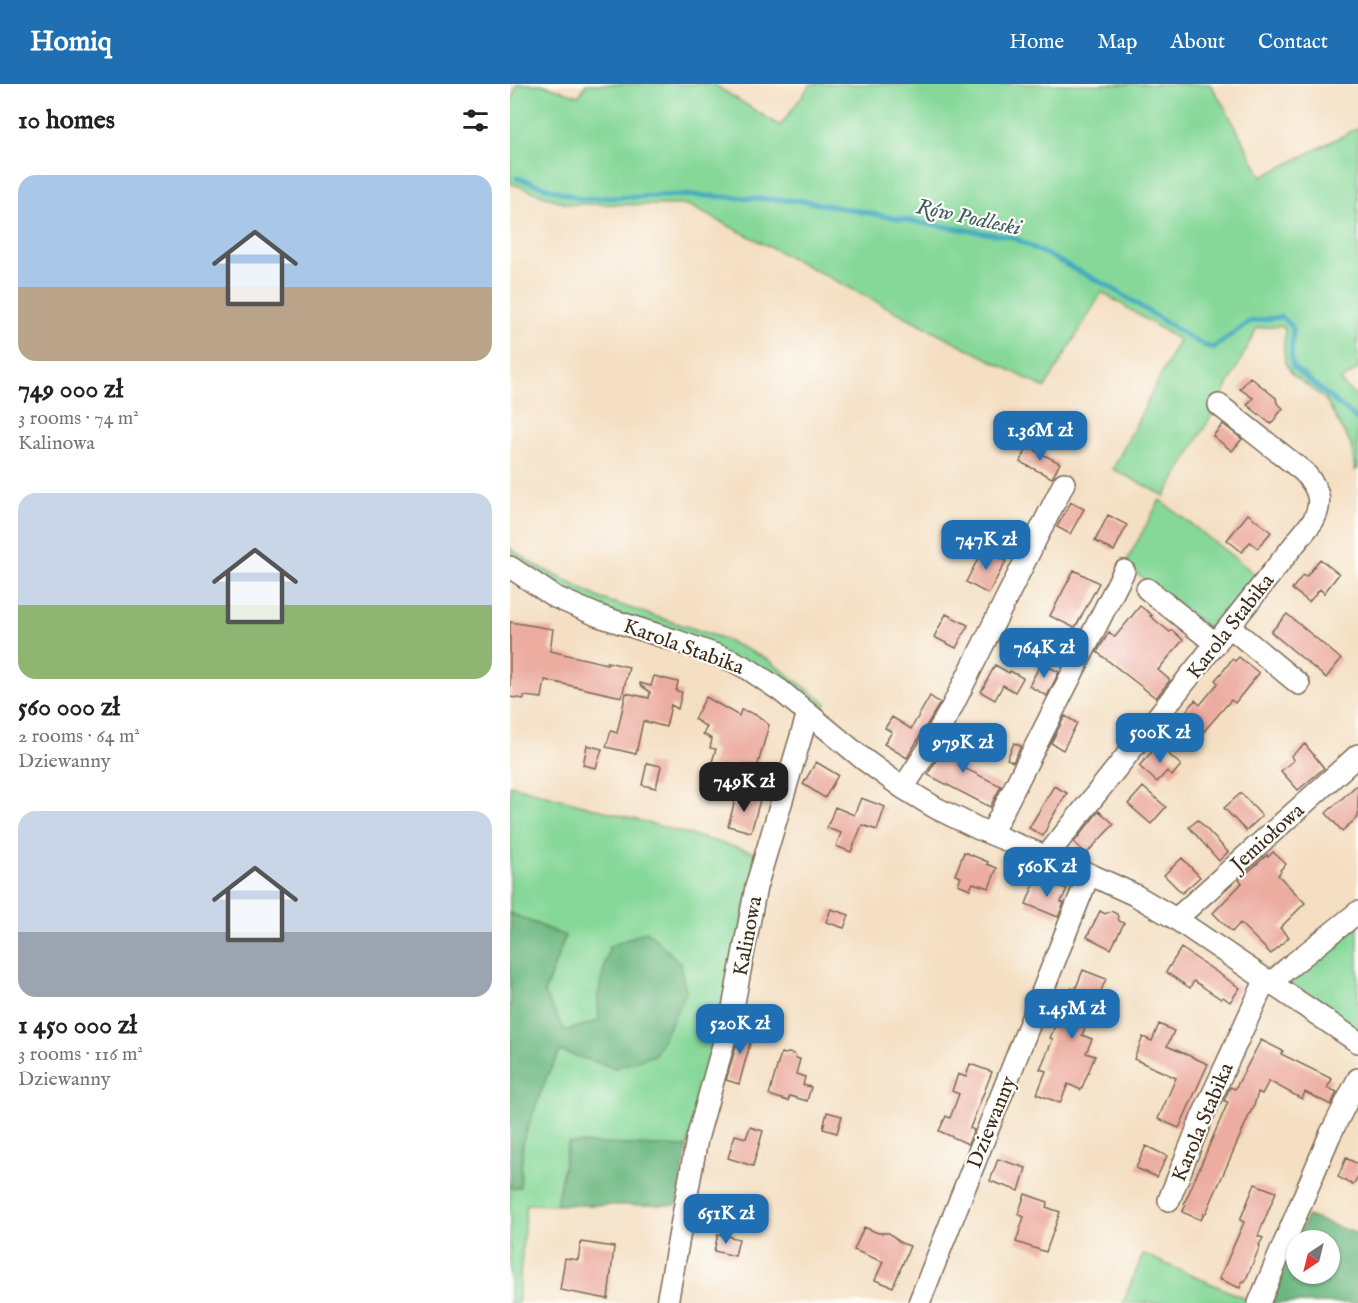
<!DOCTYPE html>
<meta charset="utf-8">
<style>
body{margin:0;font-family:"IM FELL English",serif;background:#f2f2f2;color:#222;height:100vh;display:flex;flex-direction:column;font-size:22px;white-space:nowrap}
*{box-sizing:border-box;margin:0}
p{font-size:20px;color:#767676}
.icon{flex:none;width:33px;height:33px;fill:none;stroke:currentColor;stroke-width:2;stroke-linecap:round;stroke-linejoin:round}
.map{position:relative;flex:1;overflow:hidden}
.details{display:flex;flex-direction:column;background:#fff;width:510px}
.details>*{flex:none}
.needle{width:39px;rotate:215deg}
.buttons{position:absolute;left:776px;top:1146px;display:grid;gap:12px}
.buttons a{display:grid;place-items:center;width:54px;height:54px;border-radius:50%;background:#fff;box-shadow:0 2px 4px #0004;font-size:30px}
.price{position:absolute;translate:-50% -51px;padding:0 14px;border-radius:12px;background:#1f6fb2;color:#fff;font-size:20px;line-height:39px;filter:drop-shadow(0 2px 3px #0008)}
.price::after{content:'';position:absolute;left:50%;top:36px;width:18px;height:14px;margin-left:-9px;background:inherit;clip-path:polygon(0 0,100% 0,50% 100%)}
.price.selected{background:#222;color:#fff}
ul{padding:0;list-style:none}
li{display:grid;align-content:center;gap:12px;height:318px;padding:0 18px}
li span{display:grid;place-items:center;height:186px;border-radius:18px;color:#555}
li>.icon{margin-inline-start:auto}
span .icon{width:108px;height:108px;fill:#fffc;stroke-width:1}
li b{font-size:26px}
h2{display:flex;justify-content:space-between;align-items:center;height:72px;padding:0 18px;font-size:26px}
header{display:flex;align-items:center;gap:36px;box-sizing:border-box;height:84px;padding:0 30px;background:#1f6fb2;color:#fff}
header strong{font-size:28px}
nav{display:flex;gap:33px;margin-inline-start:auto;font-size:21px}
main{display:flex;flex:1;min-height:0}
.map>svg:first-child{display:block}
</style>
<header>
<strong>Homiq</strong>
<nav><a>Home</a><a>Map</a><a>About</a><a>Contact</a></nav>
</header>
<main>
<section class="details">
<h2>10 homes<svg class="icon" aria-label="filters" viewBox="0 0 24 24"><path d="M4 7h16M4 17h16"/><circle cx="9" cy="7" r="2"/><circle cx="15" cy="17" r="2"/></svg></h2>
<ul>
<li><span style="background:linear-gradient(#a9c7e8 60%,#b9a48a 0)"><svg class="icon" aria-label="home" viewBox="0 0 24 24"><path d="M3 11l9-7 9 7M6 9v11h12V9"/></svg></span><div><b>749 000 zł</b><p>3 rooms · 74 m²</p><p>Kalinowa</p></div></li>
<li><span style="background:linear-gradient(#c9d6e8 60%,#8fb573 0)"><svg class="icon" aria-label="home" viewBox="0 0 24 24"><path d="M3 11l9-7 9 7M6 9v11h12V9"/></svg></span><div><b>560 000 zł</b><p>2 rooms · 64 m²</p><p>Dziewanny</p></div></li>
<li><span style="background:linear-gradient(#c9d6e8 65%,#9aa5b1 0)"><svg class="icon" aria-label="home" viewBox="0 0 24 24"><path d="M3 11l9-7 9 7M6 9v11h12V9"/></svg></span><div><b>1 450 000 zł</b><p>3 rooms · 116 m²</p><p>Dziewanny</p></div></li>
</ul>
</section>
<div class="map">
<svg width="848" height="1219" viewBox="0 0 848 1219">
<rect width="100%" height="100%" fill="#fdfcf7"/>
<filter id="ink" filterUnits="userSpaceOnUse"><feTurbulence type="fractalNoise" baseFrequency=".0167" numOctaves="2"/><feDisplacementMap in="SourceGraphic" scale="12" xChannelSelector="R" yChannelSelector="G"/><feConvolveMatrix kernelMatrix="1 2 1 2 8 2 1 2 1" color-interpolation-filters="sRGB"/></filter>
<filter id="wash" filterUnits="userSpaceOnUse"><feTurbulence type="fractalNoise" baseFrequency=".008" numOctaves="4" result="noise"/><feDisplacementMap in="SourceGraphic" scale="24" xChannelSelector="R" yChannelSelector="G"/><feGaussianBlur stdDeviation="1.35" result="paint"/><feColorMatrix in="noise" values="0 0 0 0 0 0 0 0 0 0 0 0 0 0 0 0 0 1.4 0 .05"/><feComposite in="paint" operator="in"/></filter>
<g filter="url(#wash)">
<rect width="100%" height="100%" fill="#f4dfc2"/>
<!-- green -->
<path fill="#86d899" stroke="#60815c" stroke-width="1.5" d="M 7,0 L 32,0 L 69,12 L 76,0 L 203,0 L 270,42 L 301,0 L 700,0 L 714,22 L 752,93 L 848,44 L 848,285 L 830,297 L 848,315 L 848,385 L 845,386 L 841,361 L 815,315 L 782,290 L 775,279 L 774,264 L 775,246 L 772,242 L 747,244 L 711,315 L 655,412 L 603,385 L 669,256 L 592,208 L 535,304 L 178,121 L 57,120 L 0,99 L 0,23 Z
M 650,416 L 749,493 L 704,549 L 615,480 Z
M 0,464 L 23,480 L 92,515 L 209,553 L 257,575 L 316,619 L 311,629 L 39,499 L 0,473 Z
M 0,701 L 247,769 L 213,932 L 177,1063 L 58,1059 L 46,1121 L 16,1120 L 8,1219 L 0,1219 L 0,1104 L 10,1103 L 13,1056 L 37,992 L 50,967 L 105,984 L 88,912 L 89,937 L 55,947 L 34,910 L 55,853 L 0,829 Z
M 848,836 L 848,946 L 774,896 Z
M 633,1170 L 741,1217 L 740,1219 L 613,1219 Z"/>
<!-- forest -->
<path fill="#6cb881" stroke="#547150" stroke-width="1.5" d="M 0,829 L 55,852 L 34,909 L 55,947 L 89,937 L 88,912 L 99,863 L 137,847 L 170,879 L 176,908 L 145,971 L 105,984 L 50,967 L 37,992 L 13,1056 L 10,1103 L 0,1104 Z
M 58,1059 L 177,1063 L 167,1121 L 46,1121 Z
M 797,1132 L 848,1150 L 848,1191 L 845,1197 L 848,1203 L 848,1219 L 761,1219 L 786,1158 L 786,1190 L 819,1190 L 819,1156 L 787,1156 Z"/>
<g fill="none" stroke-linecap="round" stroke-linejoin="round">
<!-- stream -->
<path stroke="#3fa9bf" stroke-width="5" d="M 7,94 L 71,115 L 176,111 L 294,117 L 412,139 L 502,153 L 600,203 L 679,253 L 696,262 L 703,264 L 739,238 L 771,233 C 775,236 780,239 782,243 C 785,254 778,268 783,283 L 848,336"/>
</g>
<g id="blocks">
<!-- building -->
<path fill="#ecaca0" d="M 740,293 L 766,314 L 767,319 L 773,324 L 761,340 L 737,321 L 743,314 L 730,305 Z
M 713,340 L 732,355 L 722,367 L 703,352 Z
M 518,363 L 550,379 L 542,394 L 510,378 Z
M 561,418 L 574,425 L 560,450 L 547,443 Z
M 738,430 L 761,448 L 748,464 L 740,458 L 732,468 L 717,456 Z
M 598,431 L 617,441 L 604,467 L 585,457 Z
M 473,465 L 496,477 L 478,510 L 456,498 Z
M 810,475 L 829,490 L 814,509 L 810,505 L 799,518 L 782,505 L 793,491 L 796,493 Z
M 564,486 L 589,499 L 565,544 L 540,532 Z
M 630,522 L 642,531 L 640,532 L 660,548 L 662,546 L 673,556 L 648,586 L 660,596 L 646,614 L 587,568 L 599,548 L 605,553 Z
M 436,530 L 458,541 L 446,564 L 424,553 Z
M 777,530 L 831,575 L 816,594 L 761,548 Z
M 0,538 L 43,545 L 40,567 L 97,580 L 97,578 L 119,583 L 112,613 L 35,596 L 32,614 L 14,612 L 14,615 L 0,613 Z
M 729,573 L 749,589 L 725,619 L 721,616 L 689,653 L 669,636 L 685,616 L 690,621 L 708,599 L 705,596 L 714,586 L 722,575 L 725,577 Z
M 531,579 L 549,588 L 537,612 L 519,602 Z
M 485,581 L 499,589 L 500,587 L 513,594 L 505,608 L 493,601 L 485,616 L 471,608 Z
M 144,592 L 168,598 L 166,607 L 172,608 L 168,625 L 161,621 L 156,643 L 133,637 L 126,670 L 96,663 L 101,647 L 107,649 L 116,609 L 139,614 L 140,608 L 130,601 L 130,599 L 141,602 Z
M 420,612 L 430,619 L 397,674 L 374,660 L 382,648 L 375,644 L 382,633 L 401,645 Z
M 196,613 L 229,632 L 231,626 L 239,628 L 248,632 L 259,641 L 246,687 L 220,680 L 219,687 L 201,681 L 206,665 L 200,664 L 202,655 L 193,650 L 197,643 L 184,635 Z
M 555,632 L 567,639 L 553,666 L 541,659 Z
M 452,648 L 465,654 L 450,682 L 491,702 L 480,723 L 418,691 L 419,688 L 433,665 L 441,671 Z
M 504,659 L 511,662 L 503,678 L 497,675 Z
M 795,660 L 814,684 L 788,706 L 771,687 L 784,676 L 781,672 Z
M 77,661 L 92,665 L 86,684 L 73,681 Z
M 648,661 L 671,681 L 662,692 L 657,687 L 647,698 L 629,682 Z
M 306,678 L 328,691 L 315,714 L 293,700 Z
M 137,679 L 151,682 L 146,704 L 132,701 Z
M 848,700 L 848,733 L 832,747 L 816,729 Z
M 544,702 L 557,709 L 541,735 L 533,752 L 519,744 Z
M 633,703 L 656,723 L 641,740 L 618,720 Z
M 227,709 L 250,716 L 241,748 L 218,742 Z
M 731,709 L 752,732 L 736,747 L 714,724 Z
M 351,714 L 375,723 L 367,746 L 352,741 L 341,768 L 326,762 L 331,749 L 317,744 L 325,723 L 344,731 Z
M 589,727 L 604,740 L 576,770 L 564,758 Z
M 688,736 L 718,768 L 709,777 L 679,743 Z
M 454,768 L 478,778 L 477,780 L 487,784 L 479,804 L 463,799 L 460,805 L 448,800 L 451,793 L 445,791 Z
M 763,768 L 776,780 L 770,786 L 771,787 L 768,791 L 795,819 L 770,844 L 779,853 L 761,870 L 730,839 L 722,848 L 703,829 L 732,799 L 729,796 L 757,771 L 758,773 Z
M 672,774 L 690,793 L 672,809 L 654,791 Z
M 525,797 L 532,800 L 534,797 L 557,805 L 551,818 L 554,819 L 548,833 L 516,820 Z
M 321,825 L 339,831 L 334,844 L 316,838 Z
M 590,827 L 595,830 L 601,827 L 607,830 L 609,837 L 614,839 L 601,865 L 577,853 Z
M 671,864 L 730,904 L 720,918 L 713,913 L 711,915 L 684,897 L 680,904 L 656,888 Z
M 573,886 L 596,895 L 591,907 L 597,909 L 589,927 L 583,925 L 572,951 L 582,955 L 576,969 L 585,972 L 571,1006 L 558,1000 L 550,1019 L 527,1010 L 536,987 L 530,985 L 543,955 L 540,954 L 550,930 L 551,931 L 562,904 L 565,906 Z
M 649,940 L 664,947 L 657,962 L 698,980 L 669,1044 L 648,1035 L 666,994 L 624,975 L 633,953 L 642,957 Z
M 232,942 L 244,945 L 229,1000 L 216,996 Z
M 751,956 L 773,967 L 771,970 L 822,995 L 817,1004 L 827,1008 L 821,1021 L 795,1008 L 792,1015 L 759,997 L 752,1010 L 748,1008 L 743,1025 L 742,1025 L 696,1129 L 694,1129 L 691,1136 L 672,1128 L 676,1121 L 674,1120 L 718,1018 L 714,1017 L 720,1003 L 725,1005 Z
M 271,969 L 275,970 L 278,969 L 284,970 L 286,974 L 290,975 L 286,990 L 295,993 L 293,1001 L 301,1003 L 297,1017 L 280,1012 L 278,1017 L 259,1011 Z
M 460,980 L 482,988 L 460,1044 L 464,1046 L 458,1060 L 429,1047 L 436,1032 L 440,1034 L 449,1010 L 442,1007 L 448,990 L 456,993 Z
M 317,1028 L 332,1032 L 327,1049 L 313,1045 Z
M 240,1043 L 253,1047 L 243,1082 L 218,1074 L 225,1051 L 236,1054 Z
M 636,1062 L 657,1072 L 647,1093 L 626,1084 Z
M 836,1074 L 848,1080 L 848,1092 L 843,1101 L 828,1093 Z
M 488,1075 L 516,1084 L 509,1107 L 480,1097 Z
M 745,1100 L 766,1108 L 748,1152 L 753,1154 L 749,1161 L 750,1162 L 735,1198 L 733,1197 L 730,1204 L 709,1195 L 734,1138 L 730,1136 Z
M 515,1110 L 538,1118 L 536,1123 L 550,1128 L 536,1168 L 506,1158 L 514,1133 L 508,1130 Z
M 354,1143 L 368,1149 L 379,1149 L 391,1159 L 400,1162 L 383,1203 L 365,1196 L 373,1178 L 344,1166 Z
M 208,1150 L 229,1155 L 225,1172 L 204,1167 Z
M 71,1158 L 104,1163 L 98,1215 L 50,1206 L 55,1174 L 68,1176 Z"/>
</g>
</g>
<g filter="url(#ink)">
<use href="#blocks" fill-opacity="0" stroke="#7c6957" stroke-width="1.5"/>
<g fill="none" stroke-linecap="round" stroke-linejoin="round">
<!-- minor casing -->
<g stroke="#7c6957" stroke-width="24">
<path id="minor" d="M 0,483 L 45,513 L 89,532 L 167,557 L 223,577 L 240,586 L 271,607 L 352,674 L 393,704 L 426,724 L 469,745 L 579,790 L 625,811 L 666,835 L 848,958
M 637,505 L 706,560
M 720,543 L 789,600
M 393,704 L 417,667 L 442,623 L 554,399
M 481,750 L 614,487
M 536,773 L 803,437 C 814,417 808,404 794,388 L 709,321
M 666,835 L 848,671
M 761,899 L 778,884 L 848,828
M 659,1116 L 693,1031 L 756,895
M 157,1219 L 187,1055 L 222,929 L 246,803 L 298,629
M 409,1219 L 579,790
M 749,1219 L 819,1053 L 848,995"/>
</g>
<!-- minor -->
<use href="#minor" stroke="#fff" stroke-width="21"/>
</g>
</g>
<g text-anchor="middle" stroke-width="4.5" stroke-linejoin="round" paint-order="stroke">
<!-- street labels -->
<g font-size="21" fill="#3b2a1e" stroke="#fdfcf7">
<text transform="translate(720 542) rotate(-52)" y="7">Karola Stabika</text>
<text transform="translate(174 562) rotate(20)" y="7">Karola Stabika</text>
<text transform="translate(757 753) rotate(-42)" y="7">Jemiołowa</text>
<text transform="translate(237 852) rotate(-79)" y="7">Kalinowa</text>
<text transform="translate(481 1038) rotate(-68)" y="7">Dziewanny</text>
<text transform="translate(692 1038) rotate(-67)" y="7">Karola Stabika</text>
</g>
<!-- water labels -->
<g font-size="22" font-style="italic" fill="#3d5d5e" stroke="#fdfcf7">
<text transform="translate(459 132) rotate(12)" y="8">Rów Podleski</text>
</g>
</g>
</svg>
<div class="buttons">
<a><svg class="needle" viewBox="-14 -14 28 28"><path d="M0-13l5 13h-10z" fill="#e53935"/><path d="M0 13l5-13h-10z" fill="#767676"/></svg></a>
</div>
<b class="price" style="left:530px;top:378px">1.36M zł</b>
<b class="price" style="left:476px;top:487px">747K zł</b>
<b class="price" style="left:534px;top:595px">764K zł</b>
<b class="price" style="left:650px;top:680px">500K zł</b>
<b class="price" style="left:453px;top:690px">979K zł</b>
<b class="price selected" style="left:234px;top:729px">749K zł</b>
<b class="price" style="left:537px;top:814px">560K zł</b>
<b class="price" style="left:562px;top:956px">1.45M zł</b>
<b class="price" style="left:230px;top:971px">520K zł</b>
<b class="price" style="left:216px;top:1161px">651K zł</b>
</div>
</main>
